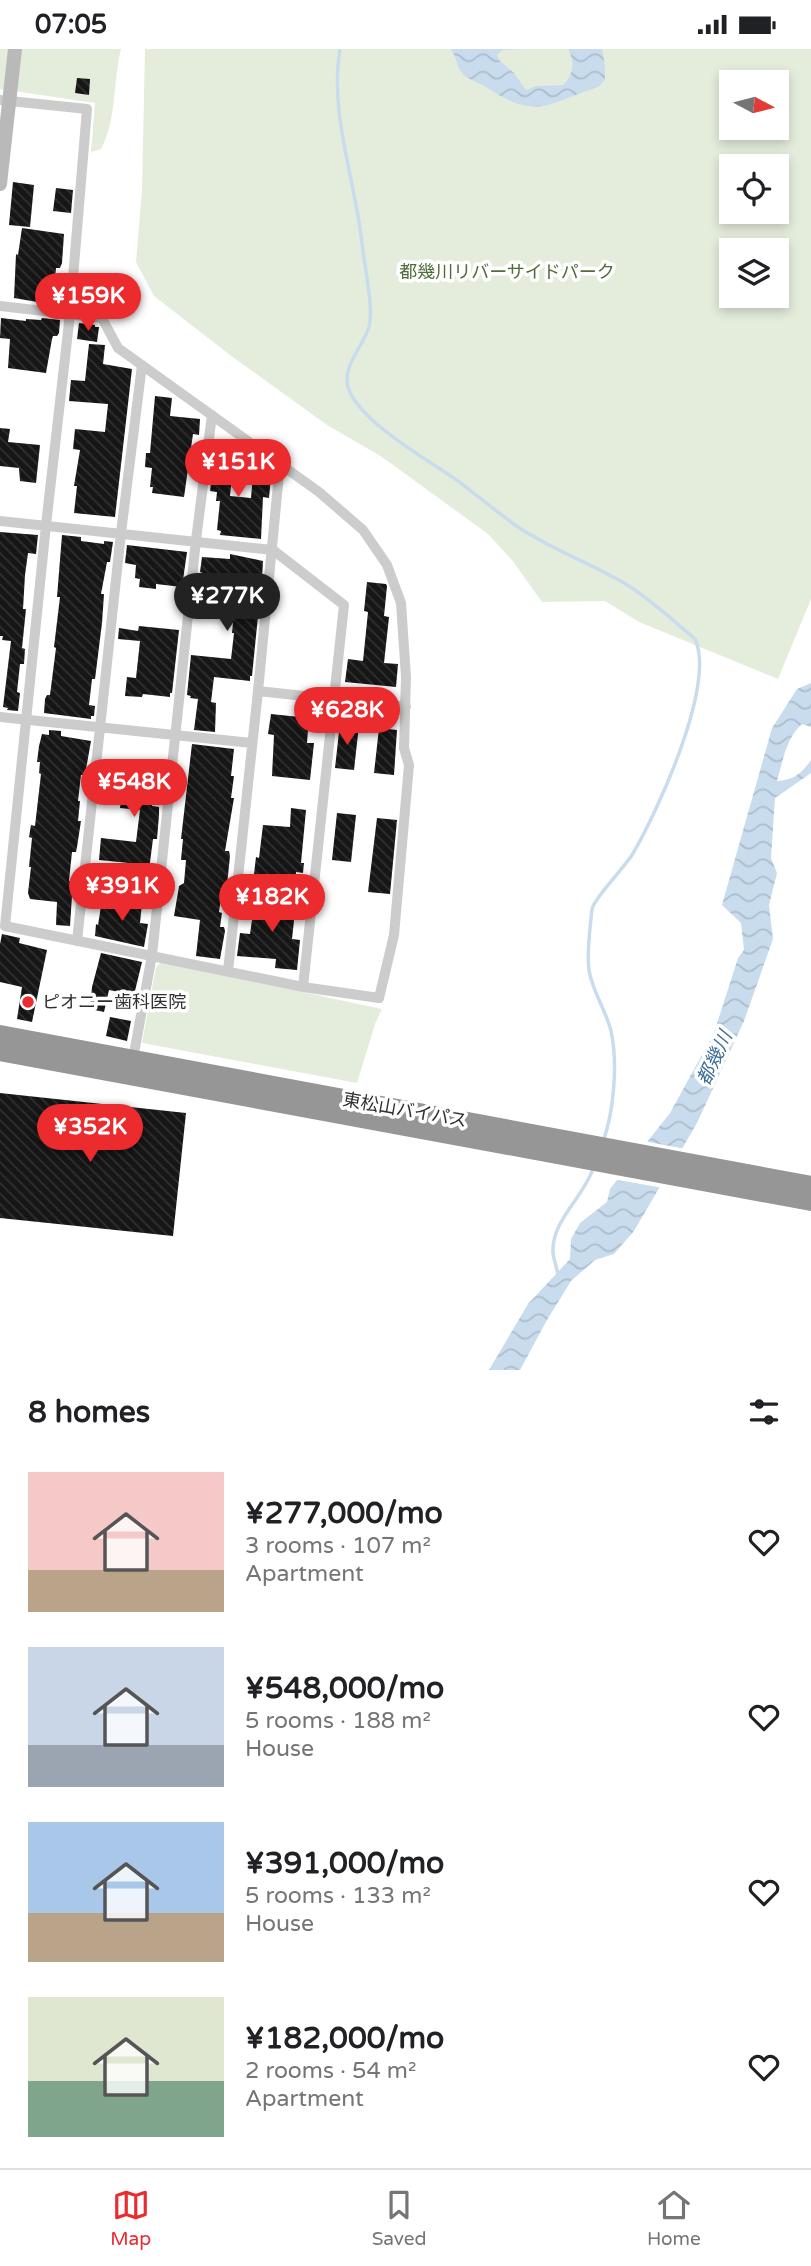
<!DOCTYPE html>
<meta charset="utf-8">
<style>
body{margin:0;font-family:"Varela Round","Noto Sans JP",sans-serif;background:#f6f6f6;color:#202124;height:100vh;display:flex;flex-direction:column;font-size:26px;white-space:nowrap}
*{box-sizing:border-box;margin:0}
p{font-size:23px;color:#757577}
.icon{flex:none;width:38px;height:38px;fill:none;stroke:currentColor;stroke-width:2;stroke-linecap:round;stroke-linejoin:round}
.map{position:relative;height:1321px;overflow:hidden}
.panel{display:flex;flex-direction:column;background:#fff;flex:1}
.panel>*{flex:none}
.needle{width:46px;rotate:97deg}
.controls{position:absolute;left:719px;top:21px;display:grid;gap:14px}
.controls a{display:grid;place-items:center;width:70px;height:70px;border-radius:0px;background:#fff;box-shadow:0 4px 10px #0003;font-size:35px}
.price{position:absolute;translate:-50% -60px;padding:0 16px;border-radius:24px;background:#ec2b2e;color:#fff;font-size:23px;line-height:46px;filter:drop-shadow(0 2px 4px #0008)}
.price::after{content:'';position:absolute;left:50%;top:42px;width:21px;height:16px;margin-left:-10px;background:inherit;clip-path:polygon(0 0,100% 0,50% 100%)}
.price.on{background:#222;color:#fff}
ul{padding:0;list-style:none}
li{display:flex;align-items:center;gap:21px;height:175px;padding:0 28px}
li span{display:grid;place-items:center;flex:none;width:196px;height:140px;border-radius:0px;color:#555}
li>.icon{margin-inline-start:auto}
span .icon{width:84px;height:84px;fill:#fffc;stroke-width:1}
li b{font-size:30px}
h2{display:flex;justify-content:space-between;align-items:center;height:84px;padding:0 28px;font-size:30px}
.status{display:flex;justify-content:space-between;align-items:center;height:49px;padding:0 35px;background:#fff;direction:ltr}
.status svg{height:19px;fill:currentColor}
.menu{display:flex;justify-content:space-around;align-items:center;height:98px;border-top:2px solid #e0e0e0;background:#fff;font-size:19px;color:#757577}
.menu a{display:grid;justify-items:center;gap:4px}
.menu .on{color:#ec2b2e}
.map>svg:first-child{display:block}
</style>
<div class="status"><b>07:05</b><svg viewBox="0 0 49 12"><path d="M0 12V9h3v3zM5 12V6h3v6zM10 12V3h3v9zM15 12V0h3v12zM26 1h20v11H26zM47 4h2v5h-2z"/></svg></div>
<div class="map">
<svg width="811" height="1321" viewBox="0 0 811 1321">
<defs>
<pattern id="water-waves" width="16" height="10" patternUnits="userSpaceOnUse" patternTransform="scale(1.75)"><rect width="16" height="10" fill="#c8dced"/><path d="M0 5q4-4 8 0t8 0" fill="none" stroke="#acbdcc"/></pattern>
<pattern id="building-back-hatch" width="6" height="6" patternUnits="userSpaceOnUse" patternTransform="scale(1.75)"><rect width="6" height="6" fill="#161616"/><path d="M-1 5l2 2M0 0l6 6M5-1l2 2" fill="none" stroke="#303030"/></pattern>
</defs>
<rect width="100%" height="100%" fill="#fff"/>
<!-- green -->
<path fill="#e4eddc" fill-rule="evenodd" d="M 0,0 L 121,0 C 113,32 117,70 101,100 L 91,103 L 95,54 L 0,40 Z
M 145,0 L 811,0 L 811,550 L 778,630 L 639,573 L 605,552 L 542,553 L 512,511 L 488,485 L 382,408 L 327,376 L 230,306 L 154,247 L 136,213 L 142,141 ZM 732,33 L 777,33 L 777,79 L 732,79 ZM 732,117 L 777,117 L 777,163 L 732,163 ZM 732,201 L 777,201 L 777,247 L 732,247 Z
M 161,913 L 382,960 L 375,975 L 357,1034 L 142,994 L 156,918 Z"/>
<!-- water -->
<path fill="url(#water-waves)" d="M 450,0 L 528,0 L 503,1 L 497,6 L 499,11 L 514,24 L 526,41 L 536,37 L 563,36 C 574,25 575,13 568,0 L 602,0 L 605,17 L 605,31 L 598,38 C 545,55 538,72 486,38 C 479,34 467,30 462,24 C 456,17 457,7 450,0 Z
M 811,634 L 811,678 L 802,675 C 786,689 783,712 777,732 C 794,731 802,724 811,711 L 811,724 L 775,749 L 771,809 L 777,824 L 769,856 L 773,890 L 744,972 L 697,1074 L 634,1182 L 614,1205 L 595,1211 L 571,1232 L 547,1271 L 520,1321 L 489,1321 L 528,1255 L 570,1210 L 571,1190 L 580,1174 L 607,1153 L 610,1140 L 670,1064 L 714,984 L 738,909 L 744,901 L 741,874 L 722,856 L 772,679 L 797,640 Z"/>
<!-- pier -->
<path fill="#fff" d="M 643,1092 L 686,1100 L 663,1139 L 613,1130 Z"/>
<g fill="none" stroke-linecap="round" stroke-linejoin="round">
<!-- stream -->
<path stroke="#c8dced" stroke-width="3.5" d="M 340,0 C 329,64 355,130 362,194 C 364,216 374,258 369,278 C 363,298 340,319 349,341 C 363,375 428,411 458,432 C 479,448 499,465 521,480 C 555,502 595,516 629,537 C 652,552 674,572 695,590 C 716,636 657,764 632,806 C 622,821 600,843 593,857 C 591,863 591,872 590,879 C 589,892 587,908 589,921 C 592,942 606,961 611,982 C 618,1014 614,1062 603,1093
M 558,1226 C 557,1219 554,1212 553,1204 C 551,1172 583,1149 593,1120"/>
</g>
<!-- building -->
<path fill="url(#building-back-hatch)" d="M 77,29 L 90,30 L 89,46 L 75,44 Z
M 13,133 L 34,136 L 30,178 L 9,176 Z
M 56,139 L 73,141 L 71,164 L 53,162 Z
M 22,179 L 64,185 L 62,214 L 60,219 L 56,219 L 54,240 L 60,241 L 61,257 L 14,249 L 16,205 L 18,206 Z
M 1,269 L 26,272 L 26,270 L 41,271 L 42,269 L 60,271 L 59,284 L 57,287 L 53,287 L 52,290 L 46,324 L 8,319 L 10,290 L 0,289 Z
M 79,274 L 95,276 L 95,278 L 99,278 L 97,293 L 77,290 Z
M 89,295 L 105,296 L 103,315 L 132,320 L 115,468 L 74,464 L 77,437 L 74,437 L 80,401 L 73,400 L 75,380 L 105,383 L 108,355 L 69,352 L 71,331 L 85,332 Z
M 155,347 L 172,349 L 170,367 L 200,370 L 199,386 L 193,385 L 184,448 L 152,444 L 153,438 L 150,438 L 152,419 L 145,418 L 146,404 L 150,404 Z
M 0,379 L 10,380 L 8,393 L 40,396 L 36,434 L 20,432 L 19,419 L 0,417 Z
M 216,397 L 235,399 L 230,447 L 251,449 L 253,425 L 271,427 L 269,449 L 263,448 L 261,490 L 220,486 L 221,482 L 217,481 L 220,452 L 216,452 L 217,443 L 210,442 Z
M 0,483 L 38,486 L 36,505 L 28,504 L 25,526 L 23,560 L 26,560 L 22,599 L 25,600 L 24,615 L 20,615 L 17,643 L 20,644 L 18,662 L 7,661 L 8,659 L 3,658 L 11,592 L 2,591 L 3,587 L 0,587 Z
M 62,486 L 81,488 L 81,492 L 104,495 L 104,492 L 113,493 L 110,513 L 107,513 L 101,545 L 104,545 L 102,574 L 95,630 L 92,630 L 89,656 L 95,657 L 94,667 L 91,667 L 91,670 L 44,664 L 45,650 L 47,646 L 50,646 L 56,599 L 54,598 L 60,548 L 57,548 Z
M 127,496 L 187,503 L 182,538 L 156,535 L 156,540 L 139,538 L 140,530 L 135,529 L 136,516 L 125,514 Z
M 230,505 L 263,512 L 262,529 L 255,528 L 253,556 L 259,557 L 252,627 L 250,627 L 250,632 L 214,628 L 211,653 L 216,654 L 215,683 L 194,681 L 198,650 L 190,649 L 191,647 L 187,646 L 191,606 L 231,610 L 234,584 L 232,584 L 235,552 L 209,549 L 211,528 L 202,527 L 203,524 L 200,523 L 202,508 L 230,510 Z
M 367,533 L 386,535 L 387,537 L 384,567 L 389,568 L 384,614 L 398,615 L 396,638 L 345,633 L 348,610 L 363,612 L 368,563 L 364,562 Z
M 139,577 L 179,581 L 172,644 L 170,644 L 170,648 L 143,645 L 142,648 L 125,647 L 127,628 L 136,629 L 140,592 L 118,590 L 119,579 L 138,582 Z
M 271,665 L 309,669 L 307,694 L 314,694 L 310,731 L 272,727 L 274,686 L 268,685 Z
M 340,674 L 359,676 L 354,721 L 335,719 Z
M 379,679 L 397,681 L 394,726 L 374,724 Z
M 49,681 L 61,682 L 61,687 L 91,692 L 85,726 L 81,726 L 78,752 L 80,752 L 78,772 L 81,772 L 77,798 L 76,803 L 72,803 L 69,832 L 73,832 L 70,877 L 56,876 L 57,853 L 30,850 L 28,844 L 31,818 L 29,818 L 32,789 L 29,788 L 31,776 L 35,777 L 41,725 L 39,724 L 40,713 L 37,713 L 39,697 L 42,685 L 49,686 Z
M 192,695 L 234,700 L 231,727 L 234,727 L 231,749 L 234,749 L 225,802 L 229,802 L 230,807 L 227,836 L 223,835 L 219,863 L 222,864 L 220,878 L 224,878 L 225,882 L 220,910 L 196,907 L 200,871 L 174,867 L 179,837 L 184,834 L 186,811 L 181,811 L 183,790 L 181,790 Z
M 115,720 L 156,724 L 152,757 L 159,758 L 159,766 L 157,790 L 153,790 L 149,821 L 129,818 L 129,814 L 99,811 L 101,789 L 136,793 L 140,761 L 120,759 L 121,750 L 113,749 Z
M 291,759 L 306,761 L 301,814 L 304,814 L 303,824 L 296,823 L 296,827 L 274,825 L 274,828 L 254,825 L 256,808 L 259,809 L 263,776 L 290,778 Z
M 337,764 L 356,766 L 351,813 L 332,811 Z
M 377,769 L 397,771 L 390,845 L 368,843 Z
M 102,850 L 142,854 L 140,874 L 148,875 L 144,898 L 95,887 L 96,875 L 98,876 L 99,870 Z
M 255,850 L 296,853 L 292,890 L 300,891 L 297,921 L 275,919 L 276,910 L 237,907 L 240,884 L 250,885 Z
M 2,885 L 20,889 L 19,894 L 47,901 L 32,973 L 17,970 L 22,938 L 0,933 L 0,895 Z
M 101,904 L 142,913 L 134,946 L 109,941 L 104,963 L 90,960 L 92,938 Z
M 110,968 L 131,972 L 127,992 L 106,987 Z
M 0,1044 L 186,1064 L 173,1187 L 0,1169 Z"/>
<g fill="none" stroke-linecap="round" stroke-linejoin="round">
<!-- street -->
<path stroke="#ccc" stroke-width="10" d="M 0,51 L 87,60 L 70,265 L 102,269 L 118,299 L 319,443 L 363,481 L 387,516 L 401,554 L 406,628 L 404,699 L 409,716 L 394,886 L 379,949 L 303,938 L 5,877 L 46,476 L 70,265 L 0,257
M 280,415 L 258,642 L 406,658
M 0,472 L 273,501 L 344,556 L 303,938
M 0,668 L 252,694
M 77,892 L 121,484 L 142,316
M 228,922 L 258,642
M 133,1010 L 152,906 L 196,491 L 212,366"/>
<!-- secondary -->
<path stroke="#b9b9b9" stroke-width="14" d="M 0,135 L 15,0"/>
<!-- highway -->
<path stroke="#969696" stroke-width="18" d="M 0,985 L 811,1136
M 0,1003 L 811,1153"/>
</g>
<!-- markers -->
<circle fill="#ec2b2e" stroke="#fff" stroke-width="2.5" cx="28" cy="953" r="7"/>
<g text-anchor="middle" stroke-width="7" stroke-linejoin="round" paint-order="stroke">
<!-- park labels -->
<g font-size="18" fill="#4f6d3a" stroke="#fff">
<text x="507" y="229">都幾川リバーサイドパーク</text>
</g>
<!-- poi labels -->
<g font-size="18" fill="#2f2f2f" stroke="#fff" text-anchor="start">
<text x="42" y="959">ピオニー歯科医院</text>
</g>
<!-- street labels -->
<g font-size="18" fill="#2f2f2f" stroke="#fff">
<text transform="translate(405 1061) rotate(10)" y="6">東松山バイパス</text>
</g>
<!-- water labels -->
<g font-size="19" font-style="italic" fill="#3a6c94" stroke="#fff">
<text transform="translate(714 1009) rotate(-65)" y="7">都幾川</text>
</g>
</g>
</svg>
<div class="controls">
<a><svg class="needle" viewBox="-14 -14 28 28"><path d="M0-13l5 13h-10z" fill="#e53935"/><path d="M0 13l5-13h-10z" fill="#757577"/></svg></a>
<a><svg class="icon" aria-label="locate" viewBox="0 0 24 24"><circle cx="12" cy="12" r="6"/><path d="M12 2v4M12 18v4M2 12h4M18 12h4"/></svg></a>
<a><svg class="icon" aria-label="layers" viewBox="0 0 24 24"><path d="M12 4l9 5-9 5-9-5zM3 14l9 5 9-5"/></svg></a>
</div>
<b class="price" style="left:88px;top:284px">¥159K</b>
<b class="price" style="left:238px;top:450px">¥151K</b>
<b class="price on" style="left:227px;top:584px">¥277K</b>
<b class="price" style="left:347px;top:698px">¥628K</b>
<b class="price" style="left:134px;top:770px">¥548K</b>
<b class="price" style="left:122px;top:874px">¥391K</b>
<b class="price" style="left:272px;top:885px">¥182K</b>
<b class="price" style="left:90px;top:1115px">¥352K</b>
</div>
<section class="panel">
<h2>8 homes<svg class="icon" aria-label="filters" viewBox="0 0 24 24"><path d="M4 7h16M4 17h16"/><circle cx="9" cy="7" r="2"/><circle cx="15" cy="17" r="2"/></svg></h2>
<ul>
<li><span style="background:linear-gradient(#f6c9c9 70%,#b9a48a 0)"><svg class="icon" aria-label="home" viewBox="0 0 24 24"><path d="M3 11l9-7 9 7M6 9v11h12V9"/></svg></span><div><b>¥277,000/mo</b><p>3 rooms · 107 m²</p><p>Apartment</p></div><svg class="icon" aria-label="heart" viewBox="0 0 24 24"><path d="M12 20l-8-8c-3-5 5-10 8-4 3-6 11-1 8 4z"/></svg></li>
<li><span style="background:linear-gradient(#c9d6e8 70%,#9aa5b1 0)"><svg class="icon" aria-label="home" viewBox="0 0 24 24"><path d="M3 11l9-7 9 7M6 9v11h12V9"/></svg></span><div><b>¥548,000/mo</b><p>5 rooms · 188 m²</p><p>House</p></div><svg class="icon" aria-label="heart" viewBox="0 0 24 24"><path d="M12 20l-8-8c-3-5 5-10 8-4 3-6 11-1 8 4z"/></svg></li>
<li><span style="background:linear-gradient(#a9c7e8 65%,#b9a48a 0)"><svg class="icon" aria-label="home" viewBox="0 0 24 24"><path d="M3 11l9-7 9 7M6 9v11h12V9"/></svg></span><div><b>¥391,000/mo</b><p>5 rooms · 133 m²</p><p>House</p></div><svg class="icon" aria-label="heart" viewBox="0 0 24 24"><path d="M12 20l-8-8c-3-5 5-10 8-4 3-6 11-1 8 4z"/></svg></li>
<li><span style="background:linear-gradient(#dfe7d0 60%,#7fa58c 0)"><svg class="icon" aria-label="home" viewBox="0 0 24 24"><path d="M3 11l9-7 9 7M6 9v11h12V9"/></svg></span><div><b>¥182,000/mo</b><p>2 rooms · 54 m²</p><p>Apartment</p></div><svg class="icon" aria-label="heart" viewBox="0 0 24 24"><path d="M12 20l-8-8c-3-5 5-10 8-4 3-6 11-1 8 4z"/></svg></li>
</ul>
</section>
<nav class="menu">
<a class="on"><svg class="icon" aria-label="map" viewBox="0 0 24 24"><path d="M3 6l6-2 6 2 6-2v14l-6 2-6-2-6 2zM9 4v14M15 6v14"/></svg>Map</a>
<a><svg class="icon" aria-label="saved" viewBox="0 0 24 24"><path d="M7 4h10v16l-5-4-5 4z"/></svg>Saved</a>
<a><svg class="icon" aria-label="home" viewBox="0 0 24 24"><path d="M3 11l9-7 9 7M6 9v11h12V9"/></svg>Home</a>
</nav>
